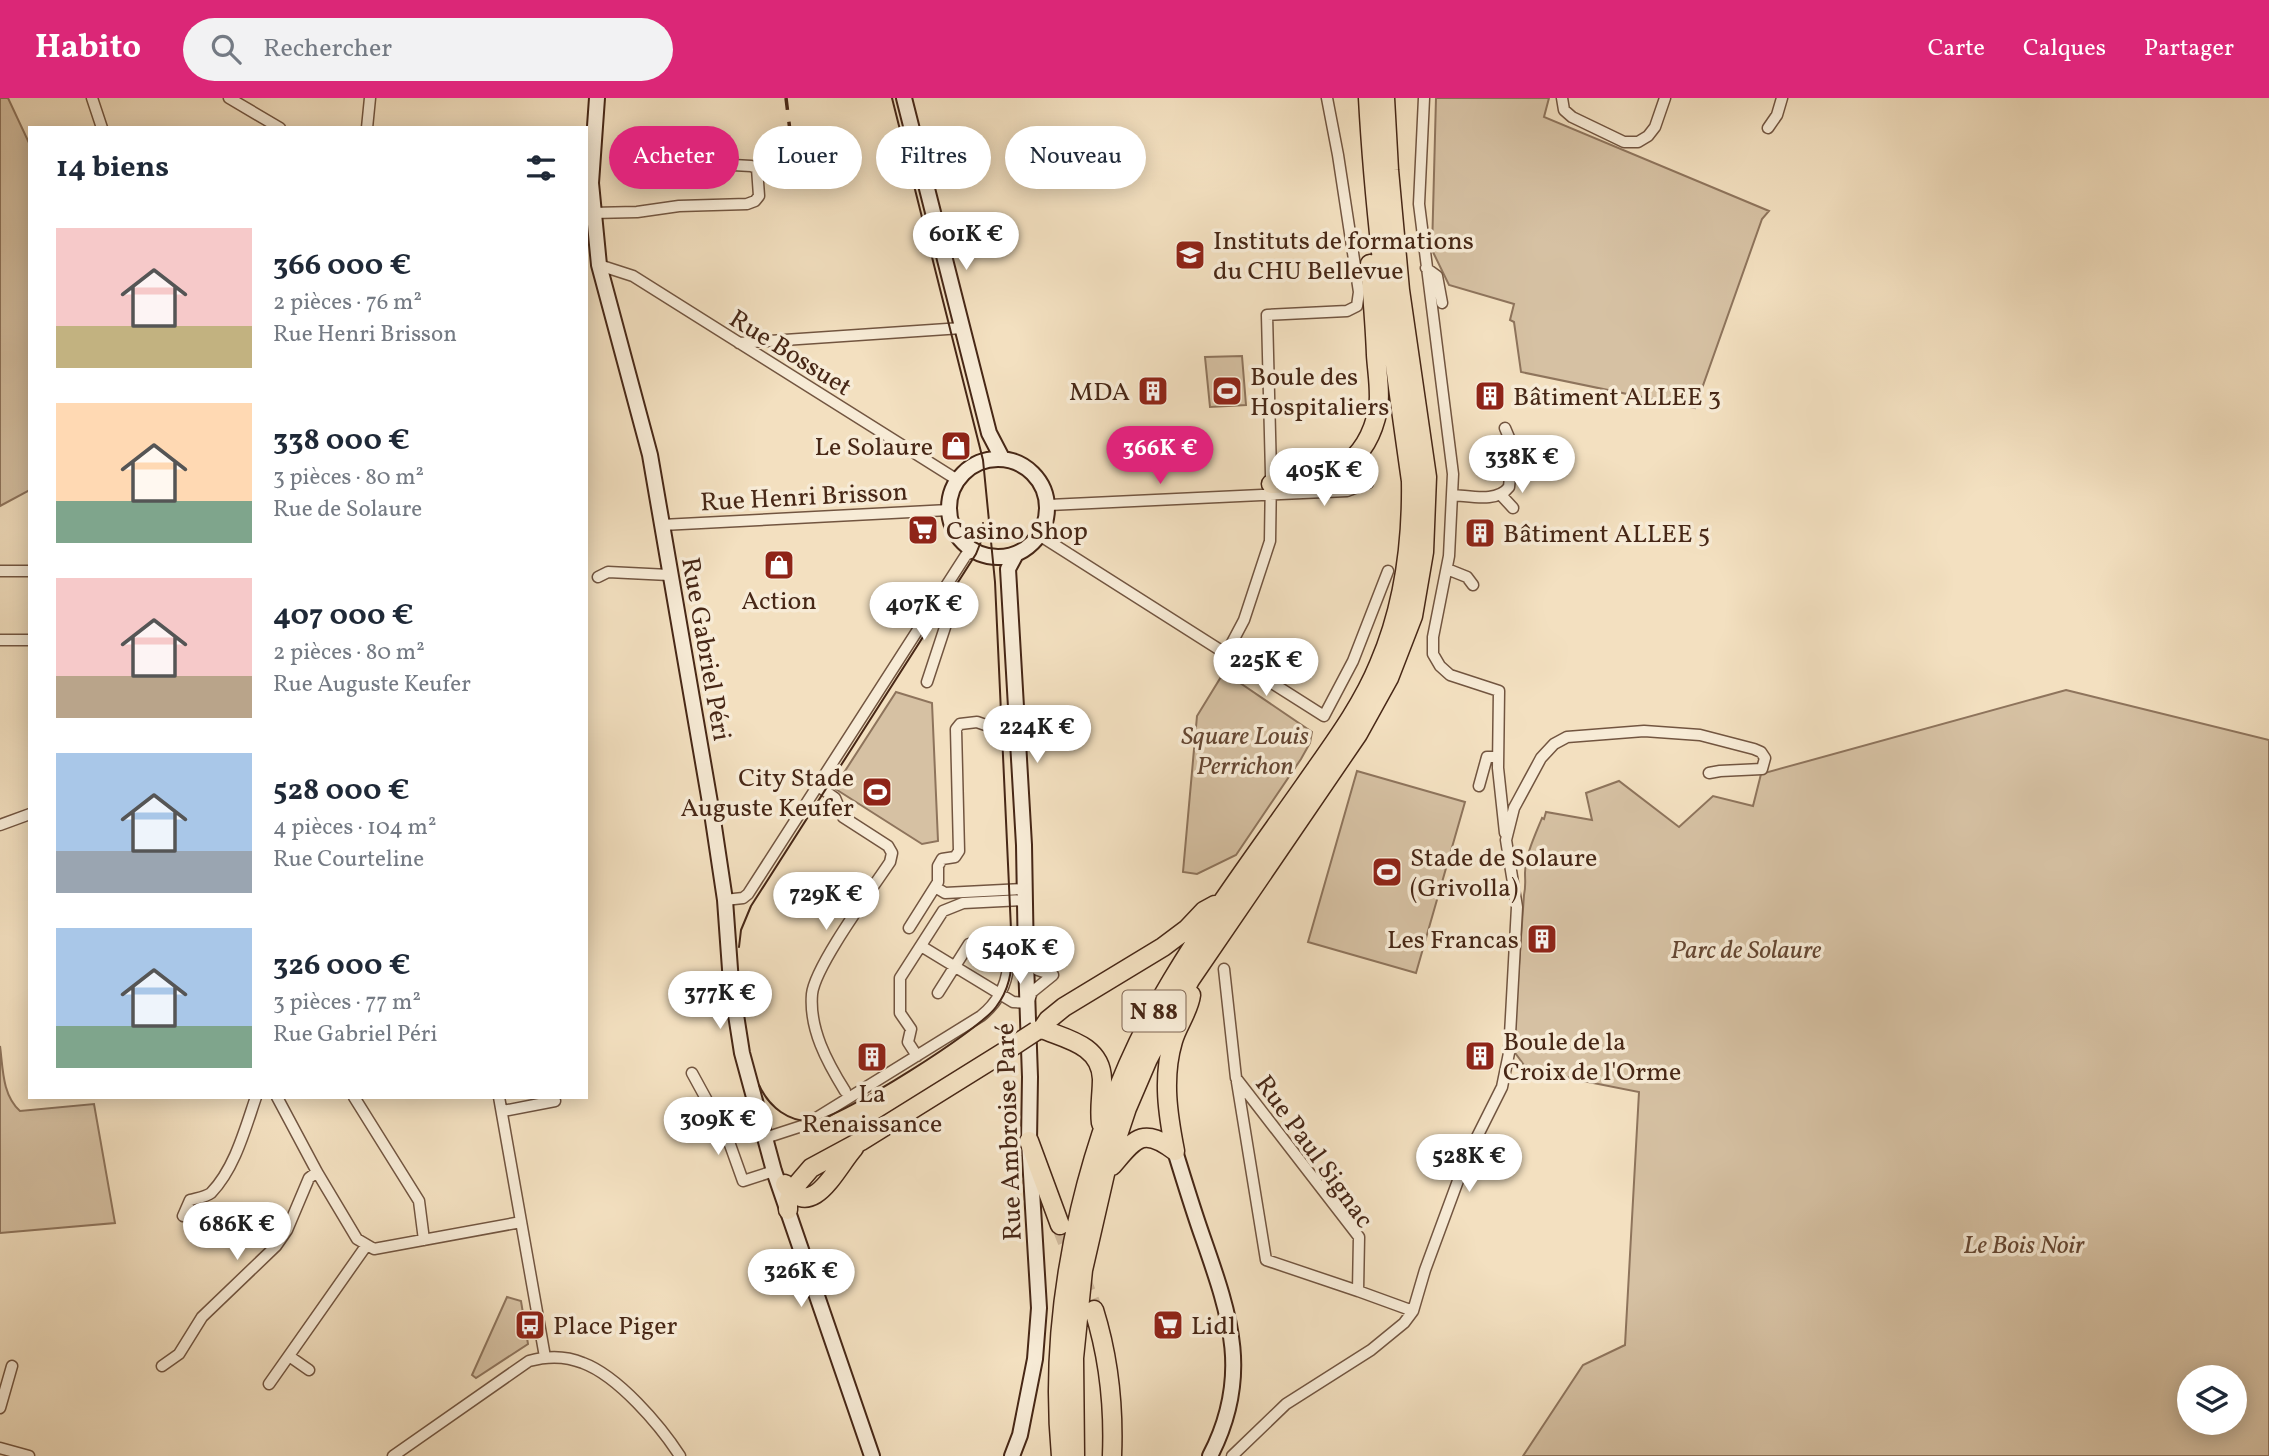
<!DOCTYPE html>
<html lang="fr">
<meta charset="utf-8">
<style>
body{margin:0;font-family:Vollkorn,serif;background:#f2f2f3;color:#1f2937;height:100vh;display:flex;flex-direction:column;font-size:26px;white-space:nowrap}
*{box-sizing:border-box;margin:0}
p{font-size:23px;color:#747a83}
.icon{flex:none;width:38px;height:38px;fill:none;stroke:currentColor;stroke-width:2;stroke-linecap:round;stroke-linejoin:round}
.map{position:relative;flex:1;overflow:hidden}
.panel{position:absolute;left:28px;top:28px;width:560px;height:973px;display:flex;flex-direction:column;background:#fff;border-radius:0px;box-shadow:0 4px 18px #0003}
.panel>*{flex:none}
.hud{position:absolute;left:609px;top:28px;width:665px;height:63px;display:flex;gap:14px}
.controls{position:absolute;left:2177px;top:1267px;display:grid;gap:14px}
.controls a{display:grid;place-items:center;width:70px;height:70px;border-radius:50%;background:#fff;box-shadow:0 4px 18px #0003;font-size:35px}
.price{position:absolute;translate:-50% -60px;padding:0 16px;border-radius:24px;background:#fff;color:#222;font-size:23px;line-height:46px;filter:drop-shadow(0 2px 4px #0008)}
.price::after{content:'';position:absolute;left:50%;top:42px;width:21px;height:16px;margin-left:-10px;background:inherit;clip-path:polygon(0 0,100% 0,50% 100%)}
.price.active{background:#db2777;color:#fff}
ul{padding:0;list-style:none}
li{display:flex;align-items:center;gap:21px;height:175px;padding:0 28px}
li span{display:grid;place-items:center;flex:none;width:196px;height:140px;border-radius:0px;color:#555}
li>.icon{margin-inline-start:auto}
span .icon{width:84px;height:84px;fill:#fffc;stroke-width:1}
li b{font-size:30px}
h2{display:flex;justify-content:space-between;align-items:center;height:84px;padding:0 28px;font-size:30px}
.tag{padding:0 24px;border-radius:32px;background:#fff;box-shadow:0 4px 18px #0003;font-size:24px;line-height:63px}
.tag.active{background:#db2777;color:#fff}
header{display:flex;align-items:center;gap:42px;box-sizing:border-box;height:98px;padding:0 35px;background:#db2777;color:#fff}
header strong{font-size:33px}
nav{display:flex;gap:38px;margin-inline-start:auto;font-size:24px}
.search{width:490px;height:63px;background:#f2f2f3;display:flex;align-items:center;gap:18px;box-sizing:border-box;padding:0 24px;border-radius:38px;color:#747a83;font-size:26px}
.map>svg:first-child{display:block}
</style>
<header>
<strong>Habito</strong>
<div class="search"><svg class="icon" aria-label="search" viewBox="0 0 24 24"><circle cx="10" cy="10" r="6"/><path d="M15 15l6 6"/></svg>Rechercher</div>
<nav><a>Carte</a><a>Calques</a><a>Partager</a></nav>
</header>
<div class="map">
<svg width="2269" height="1358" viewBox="0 0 2269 1358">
<rect width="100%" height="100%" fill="#f3e0c0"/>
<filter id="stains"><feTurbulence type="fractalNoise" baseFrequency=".00286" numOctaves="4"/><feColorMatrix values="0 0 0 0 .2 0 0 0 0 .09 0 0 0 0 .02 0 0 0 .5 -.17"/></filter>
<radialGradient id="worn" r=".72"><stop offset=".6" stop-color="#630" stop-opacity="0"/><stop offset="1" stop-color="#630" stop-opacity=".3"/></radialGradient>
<!-- green -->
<path fill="#d6c1a3" stroke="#8e745c" stroke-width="2" fill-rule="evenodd" d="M 0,0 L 8,0 L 30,47 L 30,392 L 0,408 Z
M 1436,0 L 1549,0 L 1544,19 L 1769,113 L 1762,121 L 1695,310 L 1521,274 L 1514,224 L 1510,222 L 1514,206 L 1449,187 L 1432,152 Z
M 1242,258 L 1246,307 L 1210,309 L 1205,259 Z
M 1224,574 L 1312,634 L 1310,645 L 1301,661 L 1236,757 L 1197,776 L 1183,774 L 1197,618 Z
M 2066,592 L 2269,642 L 2269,1358 L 1523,1358 L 1583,1267 L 1625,1247 L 1639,994 L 1578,982 L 1524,967 L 1513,952 L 1524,797 C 1526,788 1525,783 1525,775 C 1525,758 1536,735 1542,720 L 1544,721 L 1546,714 L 1592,722 L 1586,695 L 1619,683 L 1679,729 L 1713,698 L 1753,708 L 1761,676 ZM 2189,1279 L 2235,1279 L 2235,1325 L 2189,1325 Z
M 896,594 L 932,605 L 938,743 L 922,746 L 834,690 Z
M 1357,673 L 1465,704 L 1416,875 L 1308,844 Z
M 0,948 C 3,970 2,997 20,1013 L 94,1006 L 115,1125 L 0,1135 Z
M 507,1199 L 521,1203 L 528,1246 L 476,1280 L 472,1277 Z"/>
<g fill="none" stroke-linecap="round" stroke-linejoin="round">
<!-- highway-tunnel -->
<path stroke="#d1bb9e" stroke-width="18" stroke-dasharray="18 9" stroke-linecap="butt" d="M 1060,1127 L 1094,1212"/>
<!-- street casing -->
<g stroke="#725540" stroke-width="13">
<path id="street" d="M 92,0 L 102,30
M 229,0 L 280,30
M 1424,0 L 1419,106 L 1453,376 L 1449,458 L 1433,539 L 1433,556 L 1440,568 L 1450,577 L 1499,593 L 1498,670 L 1505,735
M 1562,0 L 1564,12 L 1572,19 L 1624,44 L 1638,44 L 1648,38 L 1655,29 L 1665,0
M 367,30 L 370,0
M 1768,30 L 1777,17 L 1782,0
M 592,115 L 637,114 L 679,108 L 747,106 L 755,103 L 759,98 L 757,70 L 751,68 L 643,62
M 599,167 L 633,178 L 959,383
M 1426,170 L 1437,178 L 1442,205
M 739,245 L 962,230
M 1453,397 C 1471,398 1497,405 1509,389 L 1513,349 L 1505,330
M 1501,397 L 1513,410
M 1049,407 L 1347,393 L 1368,385
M 662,427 L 949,412
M 1039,437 L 1324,618 L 1353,563 L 1388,473
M 1447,471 L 1467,479 L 1473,487
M 0,473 L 30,473
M 598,479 L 608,474 L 669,477
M 0,542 L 30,542
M 1226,556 L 1244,522 L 1270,443 L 1271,376 L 1267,217 L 1347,213 L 1357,208 L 1359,194 L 1338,57 L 1327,0
M 927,584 L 953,505 L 940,497
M 818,688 L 835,700 L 843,719 L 888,748 L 892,755 L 890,764 C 872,791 815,868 812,896 C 809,931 827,964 845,993
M 1479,688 L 1487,659 L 1498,659
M 0,727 L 30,716
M 935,789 L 945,795 L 1025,791
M 725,802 L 743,800 L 748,796 L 966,457 L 973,454
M 909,830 L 938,784 L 938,768 L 942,761 L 955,759 L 959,753 L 956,631 L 960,626 L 977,624 L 997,631 L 1017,628
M 921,848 L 1013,904 L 1028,905 L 1032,894 L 1053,877
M 1026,864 L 1038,872 L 1053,877
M 1224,871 L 1236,980 L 1359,1139 L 1358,1193 L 1413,1213
M 938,895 L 969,846
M 917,958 L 908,944 L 911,931 L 900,915 L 900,880 L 943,813 L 963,805 L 1025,802
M 692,975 L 728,1041 L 743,1083 L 774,1073
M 1237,984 L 1266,1162 L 1358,1193
M 277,999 L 317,1074 L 357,1141 L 374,1151 L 521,1124
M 354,999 L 419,1103 L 424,1142
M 499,999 L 545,1259
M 503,1013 L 555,1003
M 765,1040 L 805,1027 L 981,918 C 997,905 1006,890 1008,869
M 183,1118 L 190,1102 C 197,1100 206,1099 211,1095 C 235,1070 245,1031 256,999
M 289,1258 L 309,1272
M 162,1268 L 179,1256 L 202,1219 L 276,1148 L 287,1132 L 309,1080 L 317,1074
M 269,1286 L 366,1148
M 0,1310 L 12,1268
M 0,1350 L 29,1358
M 393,1358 L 529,1263 C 547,1258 566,1258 583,1265 C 618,1278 660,1327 680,1358
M 1232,1358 L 1286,1306 L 1371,1252 L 1404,1225 L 1413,1213 L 1425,1172 L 1466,1061 L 1502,989 L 1509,955 L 1517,809 L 1506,742 L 1514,710 L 1541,660 L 1554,646 L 1567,639 L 1644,633 L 1700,637 L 1754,651 L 1761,654 L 1765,660 L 1762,671 L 1720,673 L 1709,675"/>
</g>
<!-- secondary casing -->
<g stroke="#472716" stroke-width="18">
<path id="secondary" d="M 597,0 L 591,85 L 599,167 L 650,357 L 713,722 L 725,802 L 731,885 L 742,955 L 774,1073 L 872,1358
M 904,0 L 989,335 L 1002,360
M949 410a49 49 0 1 1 98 0a49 49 0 1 1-98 0Z
M 1175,1053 C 1184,1082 1193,1112 1203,1140 C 1231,1220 1251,1279 1210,1358
M 1012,1358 L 1020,1337 L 1035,1261 L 1039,1210 L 1029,1043 L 1030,979 L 1026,864 L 1024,747 L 1008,471 L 1016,456"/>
</g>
<!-- highway casing -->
<g stroke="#472716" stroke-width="21">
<path id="highway" d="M 1271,386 C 1326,387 1367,368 1378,311 C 1381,295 1377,274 1376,257 C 1375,227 1372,196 1370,166
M 1042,931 C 1066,941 1101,947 1102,981 C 1102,997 1099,1010 1101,1025
M 1036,933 L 1042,931 L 1048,922 L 1064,909 L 1163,849 L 1187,831 L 1204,813 L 1215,807
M 1029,1043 L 1060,1127
M 1175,1053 C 1168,1017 1162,980 1173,943 C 1177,928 1189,913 1191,897
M 1112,1068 C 1135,1041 1142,1028 1175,1053
M 785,1086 C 812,1125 836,1070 854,1050
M 788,1112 L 788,1104 L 793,1091 L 811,1070 L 861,1043 L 1004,954
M 1094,1212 C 1109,1260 1114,1308 1112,1358
M 1061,1358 C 1046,1200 1090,1017 1172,882 C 1212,815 1259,752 1304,688 C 1331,649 1361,610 1379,566 C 1404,508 1412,446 1411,383 C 1393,256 1375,129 1368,0
M 1075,1358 L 1074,1260 L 1083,1172 L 1105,1076 L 1127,1010 L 1148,961 L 1190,882 L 1358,636 L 1389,580 L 1413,518 L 1424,454 L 1427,379 L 1400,192 L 1389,72 L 1385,0"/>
</g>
<!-- street -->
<use href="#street" stroke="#f7ebd6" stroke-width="10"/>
<!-- secondary -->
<use href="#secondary" stroke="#f7ebd6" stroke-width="14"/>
<!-- highway -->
<use href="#highway" stroke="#f3e0c0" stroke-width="18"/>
<!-- tram -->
<path stroke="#472716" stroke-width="2" d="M 739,849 L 741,832 L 751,808 L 976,456 L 982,441 L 983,425
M 759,987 C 769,1009 789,1025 814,1023 C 842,1019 980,932 996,909 C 1009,892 1012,874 1012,853 L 995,484 L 983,362 L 892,0"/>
<!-- rail -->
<path stroke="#472716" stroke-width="3.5" stroke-dasharray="12 12" stroke-linecap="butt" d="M 786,0 L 795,74"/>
<!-- highway-bridge casing -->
<g stroke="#472716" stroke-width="21" stroke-linecap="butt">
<path id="highway-bridge" d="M 1004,954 L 1036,933"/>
</g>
<!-- highway-bridge -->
<use href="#highway-bridge" stroke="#f3e0c0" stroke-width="18"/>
</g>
<!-- icons -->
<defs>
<g id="university-square" transform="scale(1.575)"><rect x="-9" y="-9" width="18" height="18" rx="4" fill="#8f2418" stroke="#f7ebd6"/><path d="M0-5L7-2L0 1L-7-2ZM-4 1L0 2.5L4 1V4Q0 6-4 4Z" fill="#fff"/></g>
<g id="building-square" transform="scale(1.575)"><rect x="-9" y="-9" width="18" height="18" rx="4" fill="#8f2418" stroke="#f7ebd6"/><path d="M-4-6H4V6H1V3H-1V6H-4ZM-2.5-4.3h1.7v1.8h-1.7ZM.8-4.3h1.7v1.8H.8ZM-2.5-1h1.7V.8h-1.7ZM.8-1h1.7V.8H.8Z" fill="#fff"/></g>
<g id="stadium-square" transform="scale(1.575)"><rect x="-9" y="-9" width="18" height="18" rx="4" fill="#8f2418" stroke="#f7ebd6"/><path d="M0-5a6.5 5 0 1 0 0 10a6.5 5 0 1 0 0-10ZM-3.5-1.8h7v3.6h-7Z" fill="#fff"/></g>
<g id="shop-square" transform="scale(1.575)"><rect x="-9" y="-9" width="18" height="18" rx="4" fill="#8f2418" stroke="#f7ebd6"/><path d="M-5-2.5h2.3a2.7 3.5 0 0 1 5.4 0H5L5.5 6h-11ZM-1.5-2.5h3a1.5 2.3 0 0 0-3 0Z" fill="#fff"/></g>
<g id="supermarket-square" transform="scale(1.575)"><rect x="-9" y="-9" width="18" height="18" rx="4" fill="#8f2418" stroke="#f7ebd6"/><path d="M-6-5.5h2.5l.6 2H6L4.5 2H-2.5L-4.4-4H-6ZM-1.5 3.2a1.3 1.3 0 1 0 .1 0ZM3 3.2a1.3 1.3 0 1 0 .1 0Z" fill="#fff"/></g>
<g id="bus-square" transform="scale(1.575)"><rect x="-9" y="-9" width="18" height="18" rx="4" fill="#8f2418" stroke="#f7ebd6"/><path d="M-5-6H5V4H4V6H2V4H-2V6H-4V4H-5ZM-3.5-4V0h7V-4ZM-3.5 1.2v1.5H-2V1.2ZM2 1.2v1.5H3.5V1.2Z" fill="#fff"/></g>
</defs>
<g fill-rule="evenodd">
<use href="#university-square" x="1190" y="157"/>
<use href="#building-square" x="1153" y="293"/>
<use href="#stadium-square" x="1227" y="293"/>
<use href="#building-square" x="1490" y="298"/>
<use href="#shop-square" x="956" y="348"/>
<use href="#supermarket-square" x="923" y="432"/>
<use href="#building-square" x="1480" y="435"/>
<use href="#shop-square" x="779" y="467"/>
<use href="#stadium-square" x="877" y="694"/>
<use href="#stadium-square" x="1387" y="774"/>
<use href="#building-square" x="1542" y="841"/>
<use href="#building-square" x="1480" y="958"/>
<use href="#building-square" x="872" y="959"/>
<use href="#bus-square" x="530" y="1227"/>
<use href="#supermarket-square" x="1168" y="1227"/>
</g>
<g text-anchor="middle" stroke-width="7" stroke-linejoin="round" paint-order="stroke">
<!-- shield labels -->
<rect fill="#f7ebd6" stroke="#7c6250" stroke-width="2" x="1122.5" y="892.5" width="63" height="41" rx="5"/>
<g font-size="24" font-weight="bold" fill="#472716">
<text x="1154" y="921">N 88</text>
</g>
<!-- poi labels -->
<g font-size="26" fill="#472716" stroke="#f7ebd6" text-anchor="start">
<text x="1213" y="151">Instituts de formations<tspan x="1213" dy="30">du CHU Bellevue</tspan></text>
<text x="1250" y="287">Boule des<tspan x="1250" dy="30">Hospitaliers</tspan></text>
<text x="1130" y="302" text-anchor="end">MDA</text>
<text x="1513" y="307">Bâtiment ALLEE 3</text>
<text x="933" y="357" text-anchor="end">Le Solaure</text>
<text x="946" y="441">Casino Shop</text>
<text x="1503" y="444">Bâtiment ALLEE 5</text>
<text x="779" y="511" text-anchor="middle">Action</text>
<text x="854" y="688" text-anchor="end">City Stade<tspan x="854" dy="30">Auguste Keufer</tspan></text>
<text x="1410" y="768">Stade de Solaure<tspan x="1410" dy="30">(Grivolla)</tspan></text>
<text x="1519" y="850" text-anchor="end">Les Francas</text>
<text x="1503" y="952">Boule de la<tspan x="1503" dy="30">Croix de l'Orme</tspan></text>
<text x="872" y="1004" text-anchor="middle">La<tspan x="872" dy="30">Renaissance</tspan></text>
<text x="553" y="1236">Place Piger</text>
<text x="1191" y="1236">Lidl</text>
</g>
<!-- street labels -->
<g font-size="26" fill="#472716" stroke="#f7ebd6">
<text transform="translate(791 254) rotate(32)" y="9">Rue Bossuet</text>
<text transform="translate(804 398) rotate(-3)" y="9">Rue Henri Brisson</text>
<text transform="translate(707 551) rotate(80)" y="9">Rue Gabriel Péri</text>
<text transform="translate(1008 1034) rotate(-92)" y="9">Rue Ambroise Paré</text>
<text transform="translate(1315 1053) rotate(54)" y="9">Rue Paul Signac</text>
</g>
<!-- park labels -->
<g font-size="26" font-style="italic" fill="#644632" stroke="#f7ebd6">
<text x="1245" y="646">Square Louis<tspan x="1245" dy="30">Perrichon</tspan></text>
<text x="1746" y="860">Parc de Solaure</text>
<text x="2024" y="1155">Le Bois Noir</text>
</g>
</g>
<rect width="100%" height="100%" filter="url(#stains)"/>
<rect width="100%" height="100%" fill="url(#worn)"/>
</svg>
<div class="controls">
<a><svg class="icon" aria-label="layers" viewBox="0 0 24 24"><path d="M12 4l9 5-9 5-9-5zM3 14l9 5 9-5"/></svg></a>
</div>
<b class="price" style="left:966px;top:174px">601K €</b>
<b class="price active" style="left:1160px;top:388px">366K €</b>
<b class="price" style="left:1522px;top:397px">338K €</b>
<b class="price" style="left:1324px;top:410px">405K €</b>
<b class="price" style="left:924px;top:544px">407K €</b>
<b class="price" style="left:1266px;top:600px">225K €</b>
<b class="price" style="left:1037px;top:667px">224K €</b>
<b class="price" style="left:826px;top:834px">729K €</b>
<b class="price" style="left:1020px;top:888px">540K €</b>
<b class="price" style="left:720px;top:933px">377K €</b>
<b class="price" style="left:718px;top:1059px">309K €</b>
<b class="price" style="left:1469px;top:1096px">528K €</b>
<b class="price" style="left:237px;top:1164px">686K €</b>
<b class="price" style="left:801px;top:1211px">326K €</b>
<div class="hud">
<a class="tag active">Acheter</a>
<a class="tag">Louer</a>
<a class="tag">Filtres</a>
<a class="tag">Nouveau</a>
</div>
<section class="panel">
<h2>14 biens<svg class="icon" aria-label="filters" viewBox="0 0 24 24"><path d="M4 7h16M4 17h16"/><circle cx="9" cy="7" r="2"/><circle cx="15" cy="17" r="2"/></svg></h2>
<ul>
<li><span style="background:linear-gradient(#f6c9c9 70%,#c2b280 0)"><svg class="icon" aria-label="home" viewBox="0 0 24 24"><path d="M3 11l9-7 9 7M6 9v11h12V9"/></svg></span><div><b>366 000 €</b><p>2 pièces · 76 m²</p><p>Rue Henri Brisson</p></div></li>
<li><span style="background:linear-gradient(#ffd9b3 70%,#7fa58c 0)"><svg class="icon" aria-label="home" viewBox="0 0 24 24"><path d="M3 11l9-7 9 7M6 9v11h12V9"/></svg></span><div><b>338 000 €</b><p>3 pièces · 80 m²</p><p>Rue de Solaure</p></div></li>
<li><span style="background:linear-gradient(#f6c9c9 70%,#b9a48a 0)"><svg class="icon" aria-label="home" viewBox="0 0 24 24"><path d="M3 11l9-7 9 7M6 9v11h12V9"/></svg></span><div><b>407 000 €</b><p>2 pièces · 80 m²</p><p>Rue Auguste Keufer</p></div></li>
<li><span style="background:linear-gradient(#a9c7e8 70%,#9aa5b1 0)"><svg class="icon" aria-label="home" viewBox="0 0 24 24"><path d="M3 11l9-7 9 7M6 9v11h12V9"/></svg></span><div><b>528 000 €</b><p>4 pièces · 104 m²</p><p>Rue Courteline</p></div></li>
<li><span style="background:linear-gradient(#a9c7e8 70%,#7fa58c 0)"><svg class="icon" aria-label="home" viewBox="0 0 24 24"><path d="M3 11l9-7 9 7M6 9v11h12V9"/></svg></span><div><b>326 000 €</b><p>3 pièces · 77 m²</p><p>Rue Gabriel Péri</p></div></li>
</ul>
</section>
</div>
